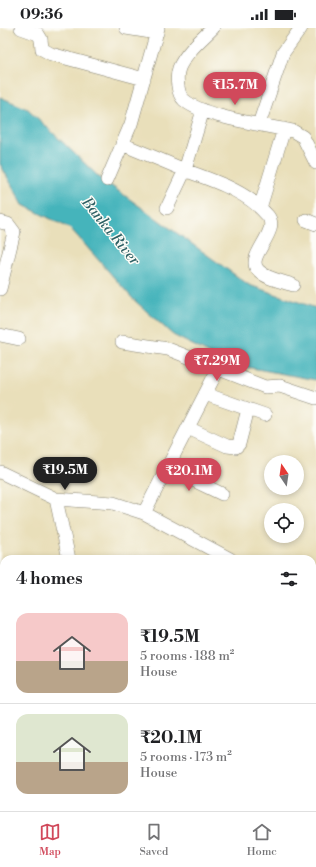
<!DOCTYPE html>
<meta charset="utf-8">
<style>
body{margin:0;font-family:"Libre Bodoni",serif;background:#f2f2f2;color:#202124;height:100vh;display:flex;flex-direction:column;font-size:15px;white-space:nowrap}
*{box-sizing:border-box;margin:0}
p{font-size:13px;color:#757577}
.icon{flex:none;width:22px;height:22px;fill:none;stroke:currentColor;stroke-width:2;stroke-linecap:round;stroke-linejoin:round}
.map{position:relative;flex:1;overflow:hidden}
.sheet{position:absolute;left:0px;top:527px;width:316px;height:256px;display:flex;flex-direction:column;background:#fff;border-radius:12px 12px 0 0;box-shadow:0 2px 6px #0003}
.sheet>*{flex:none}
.needle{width:26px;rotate:347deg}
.controls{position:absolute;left:264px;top:427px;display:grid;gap:8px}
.controls a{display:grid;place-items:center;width:40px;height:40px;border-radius:50%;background:#fff;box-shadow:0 2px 6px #0003;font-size:20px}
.price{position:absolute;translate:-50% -34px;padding:0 9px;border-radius:14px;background:#d1495b;color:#fff;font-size:13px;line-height:26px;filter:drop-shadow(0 1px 2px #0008)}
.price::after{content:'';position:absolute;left:50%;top:24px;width:12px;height:9px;margin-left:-6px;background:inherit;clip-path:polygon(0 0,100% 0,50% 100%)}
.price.selected{background:#222;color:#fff}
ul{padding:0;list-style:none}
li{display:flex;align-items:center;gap:12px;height:100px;padding:0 16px}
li+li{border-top:1px solid #e0e0e0}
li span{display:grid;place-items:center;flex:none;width:112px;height:80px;border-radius:12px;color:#555}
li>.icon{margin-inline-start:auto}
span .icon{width:48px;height:48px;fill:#fffc;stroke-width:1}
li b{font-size:17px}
h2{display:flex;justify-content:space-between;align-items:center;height:48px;padding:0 16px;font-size:17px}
.status{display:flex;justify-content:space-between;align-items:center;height:28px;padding:0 20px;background:#fff;direction:ltr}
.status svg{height:11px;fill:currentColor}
.dock{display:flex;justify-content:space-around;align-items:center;height:56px;border-top:1px solid #e0e0e0;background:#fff;font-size:11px;color:#757577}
.dock a{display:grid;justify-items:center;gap:2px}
.dock .selected{color:#d1495b}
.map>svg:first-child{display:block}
</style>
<div class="status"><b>09:36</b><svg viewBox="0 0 49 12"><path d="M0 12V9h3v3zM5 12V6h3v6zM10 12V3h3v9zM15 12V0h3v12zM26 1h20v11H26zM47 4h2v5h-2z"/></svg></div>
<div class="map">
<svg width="316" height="783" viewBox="0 0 316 783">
<rect width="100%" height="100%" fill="#fdfcf7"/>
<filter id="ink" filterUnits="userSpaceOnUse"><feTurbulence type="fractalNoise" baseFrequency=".025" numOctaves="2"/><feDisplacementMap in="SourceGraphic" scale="8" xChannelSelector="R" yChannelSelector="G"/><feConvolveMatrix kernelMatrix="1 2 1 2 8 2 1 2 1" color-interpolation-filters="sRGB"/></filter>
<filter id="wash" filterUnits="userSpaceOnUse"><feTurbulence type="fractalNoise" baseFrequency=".012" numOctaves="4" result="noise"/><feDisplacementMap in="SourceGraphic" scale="16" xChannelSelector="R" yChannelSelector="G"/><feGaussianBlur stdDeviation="0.9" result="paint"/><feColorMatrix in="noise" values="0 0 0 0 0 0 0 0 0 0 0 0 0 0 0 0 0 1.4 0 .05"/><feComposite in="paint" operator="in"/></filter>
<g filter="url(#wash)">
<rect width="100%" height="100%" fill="#e9dfba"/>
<!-- water -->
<path fill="#44b4bb" stroke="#30686c" d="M 0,69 L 28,81 L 99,149 L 249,257 L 316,280 L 316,352 L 230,336 L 173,307 L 133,271 L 71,201 L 23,177 L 0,136 Z"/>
</g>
<g filter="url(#ink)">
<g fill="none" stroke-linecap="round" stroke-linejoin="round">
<!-- minor casing -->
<g stroke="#827e6b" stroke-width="14">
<path id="minor" d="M 21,0 L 38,6 L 41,11 L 42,21 L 51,26 L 144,51
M 126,0 L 157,5
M 213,0 C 201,12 186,24 179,40 C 176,48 177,66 184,72 C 205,90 265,97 293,103 L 303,109 L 316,135
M 259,96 L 283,25 L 301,0
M 122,116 C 143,125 164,133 184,142 C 214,153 247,163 268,188 C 281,204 243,230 259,243 C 267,251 282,253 293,257
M 107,152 L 131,96 L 158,0
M 167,180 L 185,142 L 203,82
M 260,180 L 284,101
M 306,192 L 316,196
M 0,194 L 8,196 L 14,204 L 0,261
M 0,307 L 19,311
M 122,314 L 168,321 L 265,359 L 280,358 L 316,370
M 205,366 L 265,387
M 188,400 L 227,418 L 236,419 L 239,416 L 248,381
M 168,440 L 222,466
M 0,444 L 56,471 L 69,531
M 56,471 L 113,475 L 144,485 L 230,531
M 144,485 L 218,341
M 312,576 L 316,578
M 312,619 L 316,620
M 312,677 L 316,662
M 312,733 L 316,734
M 0,757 L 4,759
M 58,779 L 72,783
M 240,783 L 241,779"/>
</g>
<!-- minor -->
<use href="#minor" stroke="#fff" stroke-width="13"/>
</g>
</g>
<g text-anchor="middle" stroke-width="3" stroke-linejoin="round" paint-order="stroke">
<!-- water labels -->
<g font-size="15" font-style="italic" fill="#2e6064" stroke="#fdfcf7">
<text transform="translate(111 203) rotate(51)" y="5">Banka River</text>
</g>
</g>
</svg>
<div class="controls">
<a><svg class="needle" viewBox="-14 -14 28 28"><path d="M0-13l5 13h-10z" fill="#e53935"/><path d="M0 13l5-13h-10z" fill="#757577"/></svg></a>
<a><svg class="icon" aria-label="locate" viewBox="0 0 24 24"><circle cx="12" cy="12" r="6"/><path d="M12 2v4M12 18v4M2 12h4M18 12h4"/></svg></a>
</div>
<b class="price" style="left:235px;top:78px">₹15.7M</b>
<b class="price" style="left:217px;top:354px">₹7.29M</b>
<b class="price selected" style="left:65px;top:463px">₹19.5M</b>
<b class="price" style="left:189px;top:464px">₹20.1M</b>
<section class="sheet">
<h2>4 homes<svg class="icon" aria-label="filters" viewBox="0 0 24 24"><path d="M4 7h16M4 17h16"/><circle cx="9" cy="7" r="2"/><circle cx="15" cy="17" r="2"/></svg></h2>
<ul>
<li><span style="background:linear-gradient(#f6c9c9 60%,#b9a48a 0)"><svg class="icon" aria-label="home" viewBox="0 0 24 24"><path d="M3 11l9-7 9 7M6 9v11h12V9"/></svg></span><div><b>₹19.5M</b><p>5 rooms · 188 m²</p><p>House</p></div></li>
<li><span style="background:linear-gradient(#dfe7d0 60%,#b9a48a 0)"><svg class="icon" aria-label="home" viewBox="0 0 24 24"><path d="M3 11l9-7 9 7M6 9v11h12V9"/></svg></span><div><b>₹20.1M</b><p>5 rooms · 173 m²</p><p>House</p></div></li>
</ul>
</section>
</div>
<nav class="dock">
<a class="selected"><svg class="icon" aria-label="map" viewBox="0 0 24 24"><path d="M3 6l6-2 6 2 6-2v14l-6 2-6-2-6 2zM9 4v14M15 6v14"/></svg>Map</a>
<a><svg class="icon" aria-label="saved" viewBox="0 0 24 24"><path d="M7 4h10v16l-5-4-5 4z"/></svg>Saved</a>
<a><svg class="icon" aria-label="home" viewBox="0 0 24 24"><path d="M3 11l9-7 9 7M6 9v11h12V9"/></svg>Home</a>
</nav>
